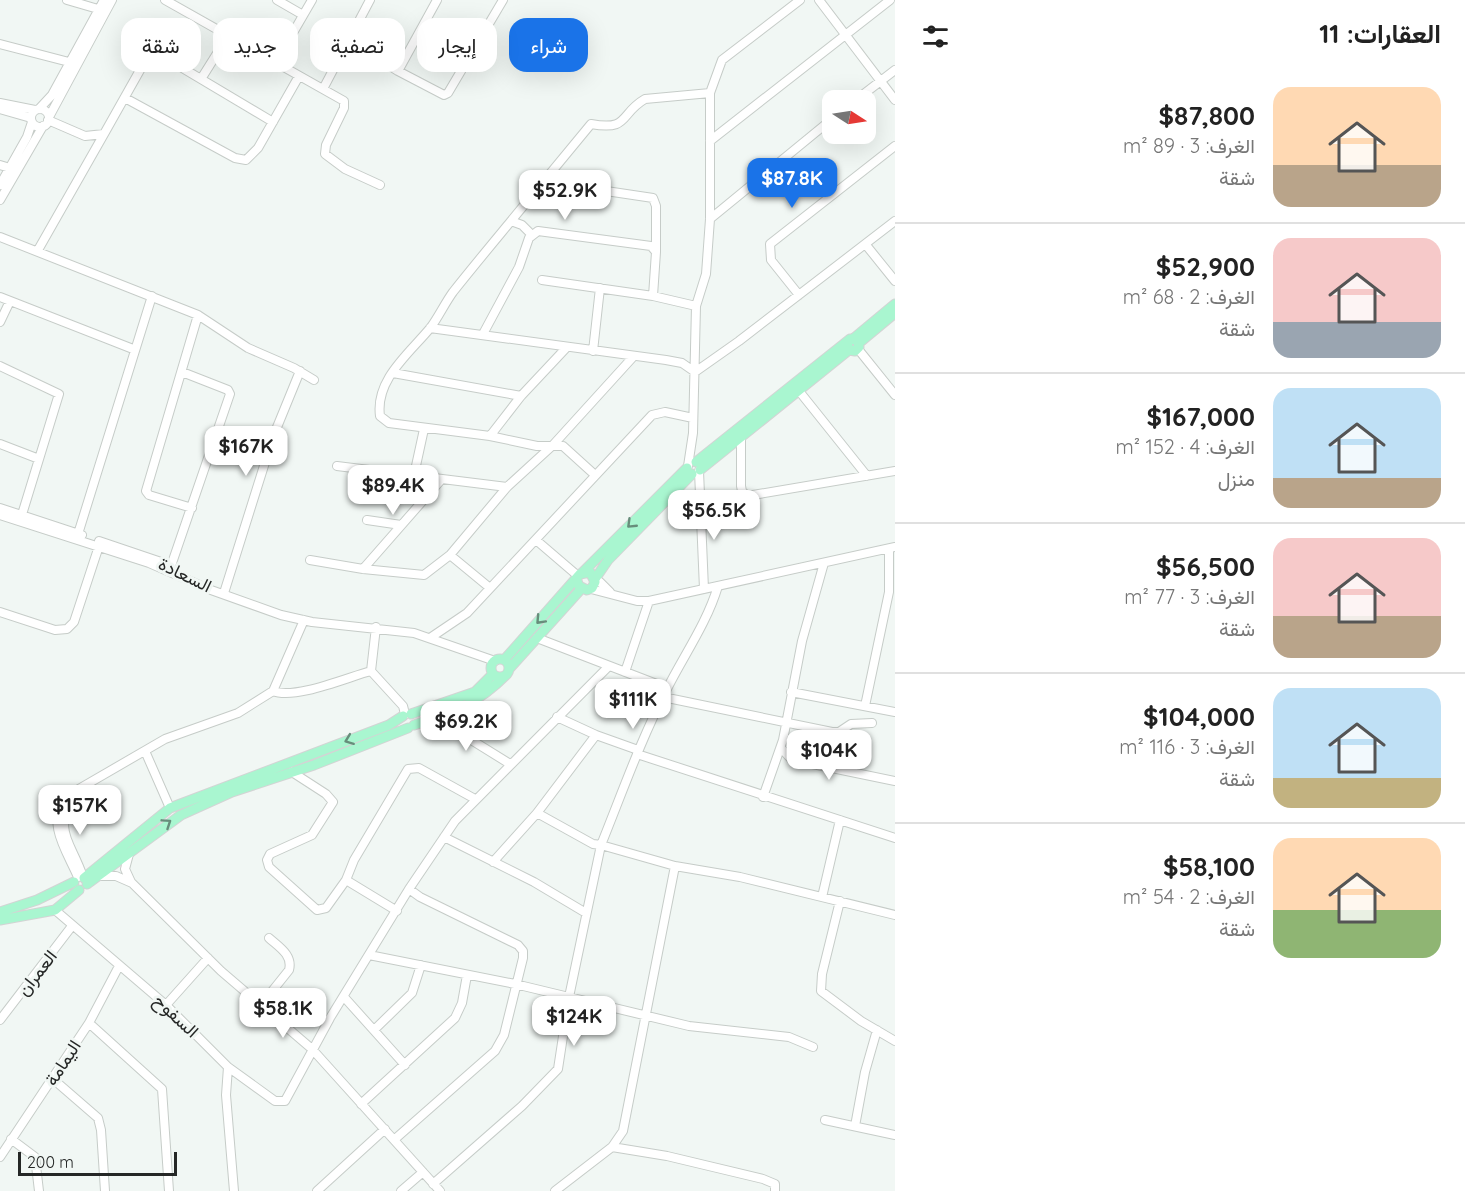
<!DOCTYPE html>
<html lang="ar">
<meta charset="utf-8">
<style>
body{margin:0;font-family:Quicksand,Vazirmatn,sans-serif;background:#f6f6f6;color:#222;direction:rtl;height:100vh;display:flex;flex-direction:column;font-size:22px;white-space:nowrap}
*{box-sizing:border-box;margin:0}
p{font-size:20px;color:#767676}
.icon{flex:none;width:33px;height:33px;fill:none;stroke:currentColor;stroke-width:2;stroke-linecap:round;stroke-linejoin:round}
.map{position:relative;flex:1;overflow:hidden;direction:ltr}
.side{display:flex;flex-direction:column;background:#fff;width:570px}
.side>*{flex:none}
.guide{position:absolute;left:18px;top:18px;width:570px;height:54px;direction:rtl;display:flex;gap:12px}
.needle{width:39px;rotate:102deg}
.fabs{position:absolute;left:822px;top:90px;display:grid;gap:12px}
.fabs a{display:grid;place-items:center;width:54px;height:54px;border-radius:12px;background:#fff;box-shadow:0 6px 24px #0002;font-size:30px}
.scale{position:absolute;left:18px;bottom:15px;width:159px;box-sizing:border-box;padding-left:6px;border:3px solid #252726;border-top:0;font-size:16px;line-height:21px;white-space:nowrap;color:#252726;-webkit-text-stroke:4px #f1f7f4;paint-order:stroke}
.price{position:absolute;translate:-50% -51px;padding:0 14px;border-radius:12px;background:#fff;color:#222;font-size:20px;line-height:39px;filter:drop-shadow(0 2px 3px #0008)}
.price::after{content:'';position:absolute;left:50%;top:36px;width:18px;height:14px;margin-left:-9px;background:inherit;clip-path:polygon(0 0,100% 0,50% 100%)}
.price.current{background:#1a73e8;color:#fff}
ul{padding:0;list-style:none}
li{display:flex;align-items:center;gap:18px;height:150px;padding:0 24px}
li+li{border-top:2px solid #e0e0e0}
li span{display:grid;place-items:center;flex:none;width:168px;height:120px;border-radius:18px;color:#555}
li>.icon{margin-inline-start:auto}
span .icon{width:72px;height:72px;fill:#fffc;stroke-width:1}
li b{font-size:26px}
h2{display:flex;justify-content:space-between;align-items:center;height:72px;padding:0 24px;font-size:26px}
.pill{padding:0 21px;border-radius:18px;background:#fff;box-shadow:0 6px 24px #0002;font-size:21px;line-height:54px}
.pill.current{background:#1a73e8;color:#fff}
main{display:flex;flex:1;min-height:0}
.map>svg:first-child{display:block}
</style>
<main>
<section class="side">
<h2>العقارات: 11<svg class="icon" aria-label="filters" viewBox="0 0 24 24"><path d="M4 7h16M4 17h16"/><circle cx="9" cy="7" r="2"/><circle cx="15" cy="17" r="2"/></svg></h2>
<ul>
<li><span style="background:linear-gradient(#ffd9b3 65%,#b9a48a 0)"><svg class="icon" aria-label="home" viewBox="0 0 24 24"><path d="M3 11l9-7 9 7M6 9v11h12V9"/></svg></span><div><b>$87,800</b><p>الغرف: 3 · 89 m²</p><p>شقة</p></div></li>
<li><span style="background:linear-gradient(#f6c9c9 70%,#9aa5b1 0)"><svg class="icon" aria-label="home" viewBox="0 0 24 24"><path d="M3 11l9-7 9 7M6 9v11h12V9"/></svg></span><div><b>$52,900</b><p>الغرف: 2 · 68 m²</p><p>شقة</p></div></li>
<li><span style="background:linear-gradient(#bfe0f5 75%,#b9a48a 0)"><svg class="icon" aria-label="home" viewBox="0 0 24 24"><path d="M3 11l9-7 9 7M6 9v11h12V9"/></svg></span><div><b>$167,000</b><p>الغرف: 4 · 152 m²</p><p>منزل</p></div></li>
<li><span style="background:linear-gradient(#f6c9c9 65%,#b9a48a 0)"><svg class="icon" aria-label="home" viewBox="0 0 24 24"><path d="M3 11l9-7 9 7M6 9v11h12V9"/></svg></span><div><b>$56,500</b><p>الغرف: 3 · 77 m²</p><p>شقة</p></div></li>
<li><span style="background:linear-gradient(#bfe0f5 75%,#c2b280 0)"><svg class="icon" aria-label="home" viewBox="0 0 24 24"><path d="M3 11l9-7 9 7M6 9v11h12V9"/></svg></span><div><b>$104,000</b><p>الغرف: 3 · 116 m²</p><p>شقة</p></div></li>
<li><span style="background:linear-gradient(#ffd9b3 60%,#8fb573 0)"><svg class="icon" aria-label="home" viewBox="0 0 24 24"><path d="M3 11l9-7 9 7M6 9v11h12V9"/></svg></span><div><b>$58,100</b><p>الغرف: 2 · 54 m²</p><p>شقة</p></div></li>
</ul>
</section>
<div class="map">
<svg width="895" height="1191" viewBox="0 0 895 1191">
<rect width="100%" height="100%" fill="#f1f7f4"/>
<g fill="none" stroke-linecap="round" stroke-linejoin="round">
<!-- minor casing -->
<g stroke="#c6ccc8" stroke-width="10">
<path id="minor" d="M 67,0 L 98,9
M 165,0 L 344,101 L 344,108 L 326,145 L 325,154 L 345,169 L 380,185
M 277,0 L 303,15
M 819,0 L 895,100
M 349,40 L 398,71 L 444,95 L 448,93 L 503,0
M 0,44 L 69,62
M 276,62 L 312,0
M 398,71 L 437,0
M 201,79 L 228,36
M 323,89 L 370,0
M 125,98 L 235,158 L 246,160 L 258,148 L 299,76
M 856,100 L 895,70
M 0,103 L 35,110
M 0,109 L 31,118
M 39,109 L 52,95 L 104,0
M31 118a9 9 0 1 1 18 0a9 9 0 1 1-18 0Z
M 49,117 L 112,0
M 48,120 L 85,136 L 104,134 L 144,63 L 155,56 L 169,60 L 273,122
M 710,141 L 890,0
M 0,165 L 10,168
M 547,179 L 566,185 L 653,198 L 656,206 L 656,252
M 0,185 L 27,137 L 32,122
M 0,200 L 43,126
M 710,219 L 832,119
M 511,221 L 591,124 C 630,131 619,114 645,99 L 710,93
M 531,234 L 522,225 L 511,221 C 492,244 472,268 453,292 C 445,303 439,316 431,327 C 410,353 375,379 380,416 L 389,423 L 490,436 L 537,446 L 563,446 L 595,475
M 0,237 L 198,315 L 248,348 L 294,368 L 314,380
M 866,245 L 895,281
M 38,250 L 104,134
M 542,280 L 653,296 L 696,306
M 799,295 L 771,260 L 770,244 L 895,146
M 0,297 L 133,349
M 0,322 L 10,301
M 430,328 L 666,360 L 682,363 L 695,372 L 739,341 L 895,221
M 483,334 L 519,267 L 529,238 L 538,231 L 651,246 L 656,252 L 653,296
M 858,349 L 895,395
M 593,351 L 600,288
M 0,366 L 59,394 L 20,521
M 393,373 L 521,396
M 799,391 L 867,476
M 490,436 L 521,396 L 567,347
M 741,436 L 741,486 L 742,491 L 747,496 L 895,471
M 0,444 L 39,459
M 337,466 L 507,487
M 688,466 L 693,433 L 696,306 L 706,274 L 710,219 L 710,93 L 722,60 L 800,0
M 699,471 L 704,589
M 414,475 L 424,429
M 0,508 L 82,535
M 192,508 L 149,495 L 146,491 L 198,315
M 0,515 L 149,563 L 211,590 L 281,615 L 312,622 L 414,633 L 495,661
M 367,520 L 401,525
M 78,534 L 152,296
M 536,540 L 578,576
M 99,541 L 170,565
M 450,555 L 490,588
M 310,560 L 363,569 L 424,575 L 450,555 L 507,487 L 553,445 L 633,357
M 171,566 L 230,394 L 228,390 L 182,372
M 363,569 L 441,480
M 595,582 L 600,582 L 610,592
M 591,589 L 637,601 L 649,601 L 895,547
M 224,593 L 273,437 L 300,371
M 0,612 L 55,630 L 67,629 L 74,622 L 99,546
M 304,620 L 273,691 C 295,700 348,677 371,671
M 376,627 L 371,671 L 403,706 L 405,714
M 430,638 L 467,613 L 652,415 L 665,412 L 693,418
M 537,638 L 667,688
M 625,672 L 649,601
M 791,692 L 895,712
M 663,697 L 832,732 L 839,732 L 851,724 L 872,723
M 865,706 L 889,592 L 889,549
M 557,717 L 596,735 L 638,750
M 436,718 L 510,764
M 781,748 L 791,759 L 798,761 L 895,781
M 145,751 L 170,808
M 637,754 L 895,838
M 292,772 L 326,794 L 333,802 L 312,835 L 270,854 L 267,860 L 269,867 L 317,910 L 326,908 L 346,880
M 74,793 C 53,834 70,839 83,877
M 763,797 L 783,740 L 802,641 L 824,563
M 537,813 L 593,844 L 601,845 C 622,793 641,739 667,689 C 684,655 707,623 718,586
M 444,837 L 534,882 L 586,913
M 129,854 L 125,869 L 131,882
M 493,862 L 537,813 L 596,735
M 98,876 L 116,876 L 132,883 L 221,971 L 312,1049 L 440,1191
M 78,877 C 67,851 46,824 65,797 L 165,739 L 238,713 L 273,691
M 822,897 L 840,820
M 840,901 L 822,974 L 821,991 L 861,1021 L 895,1041
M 55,910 L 166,1005 L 228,1067 L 226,1095 L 234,1191
M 397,911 L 346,880 L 354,860 L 408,769 L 419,768 L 475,799
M 369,955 L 515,984 L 689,1026 L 789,1037 L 813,1047
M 344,997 L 405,1065
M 166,1005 L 208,958
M 261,1005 L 289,970 C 293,955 279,947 269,938
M 0,1020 L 72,926
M 89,1023 L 162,1089 L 169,1191
M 374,1030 L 412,993 L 421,965
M 228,1067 L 275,1101 L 285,1101 L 330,1018 L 409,889 L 455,821 L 609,666
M 53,1079 L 98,1118 L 101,1130 L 105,1191
M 361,1104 L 455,1018 L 462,1003 L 467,975
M 825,1120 L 895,1135
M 855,1126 L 865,1072 L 877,1030
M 11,1139 L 35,1157 L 39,1191
M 395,1139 L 495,1051 L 504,1035 L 523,958 L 523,951 L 518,945 L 420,897 L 409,889
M 612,1147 L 667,1156 L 763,1179 L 775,1184 L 775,1191
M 0,1157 L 89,1023 L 119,966
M 433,1184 L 522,1106 L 558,1069 L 569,997 L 601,845 L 675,866 L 740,877 L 895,915
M 317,1191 L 385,1129
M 401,1191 L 423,1172
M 555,1191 L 612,1147 L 623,1131 L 675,866"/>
</g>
<!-- major casing -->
<g stroke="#d3d4d4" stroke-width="11">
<path id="major" d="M 853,339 L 895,304
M 859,343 L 895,313
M 696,462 L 850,339 L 857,340 L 859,347 L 855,351 L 849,350 L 847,342
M 700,470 L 849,350
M 582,573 L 687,468
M 595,579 L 608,560 L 692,474
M491 668a9 9 0 1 1 18 0a9 9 0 1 1-18 0Z
M 504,660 L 580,574 L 590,572 L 595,582 L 592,588 L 587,590 L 579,586 L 577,581
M 509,669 L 581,589
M 411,714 L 475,692 L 493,674
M 414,725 C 452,713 478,704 507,674
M 84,878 L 170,808 L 389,725 L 403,716
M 87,884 L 181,815 L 232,792 L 314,765 L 408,728
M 0,912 L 37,900 L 74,882
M 0,920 L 55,910 L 79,890"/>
</g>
<!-- minor -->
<use href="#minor" stroke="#fff" stroke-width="8"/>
<!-- major -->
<use href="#major" stroke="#a9f6d0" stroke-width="9"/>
</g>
<!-- one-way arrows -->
<defs><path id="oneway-chevron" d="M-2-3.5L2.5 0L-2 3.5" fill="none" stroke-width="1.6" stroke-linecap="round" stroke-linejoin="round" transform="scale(1.5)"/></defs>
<g stroke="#678e7b">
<use href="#oneway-chevron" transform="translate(631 524) rotate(136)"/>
<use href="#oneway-chevron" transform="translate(540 620) rotate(133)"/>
<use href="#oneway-chevron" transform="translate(349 740) rotate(159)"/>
<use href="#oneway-chevron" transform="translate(167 823) rotate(-34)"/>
</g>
<g text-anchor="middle" stroke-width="6" stroke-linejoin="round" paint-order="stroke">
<!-- street labels -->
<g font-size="18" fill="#252726" stroke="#f1f7f4">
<text transform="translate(185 575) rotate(26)" y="6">السعادة</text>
<text transform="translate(37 973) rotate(-52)" y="6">العمران</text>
<text transform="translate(176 1016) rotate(43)" y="6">السفوح</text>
<text transform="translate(63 1063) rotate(-57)" y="6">اليمامة</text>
</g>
</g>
</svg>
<div class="fabs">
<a><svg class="needle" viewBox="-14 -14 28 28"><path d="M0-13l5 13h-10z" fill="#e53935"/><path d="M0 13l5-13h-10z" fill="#767676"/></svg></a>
</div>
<div class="scale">200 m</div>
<b class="price current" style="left:792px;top:209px">$87.8K</b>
<b class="price" style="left:565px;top:221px">$52.9K</b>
<b class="price" style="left:246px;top:477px">$167K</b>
<b class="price" style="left:393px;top:516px">$89.4K</b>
<b class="price" style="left:714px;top:541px">$56.5K</b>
<b class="price" style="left:633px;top:730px">$111K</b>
<b class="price" style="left:466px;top:752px">$69.2K</b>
<b class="price" style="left:829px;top:781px">$104K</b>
<b class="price" style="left:80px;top:836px">$157K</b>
<b class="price" style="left:283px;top:1039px">$58.1K</b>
<b class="price" style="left:574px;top:1047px">$124K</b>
<div class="guide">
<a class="pill current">شراء</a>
<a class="pill">إيجار</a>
<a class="pill">تصفية</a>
<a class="pill">جديد</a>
<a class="pill">شقة</a>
</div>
</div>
</main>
